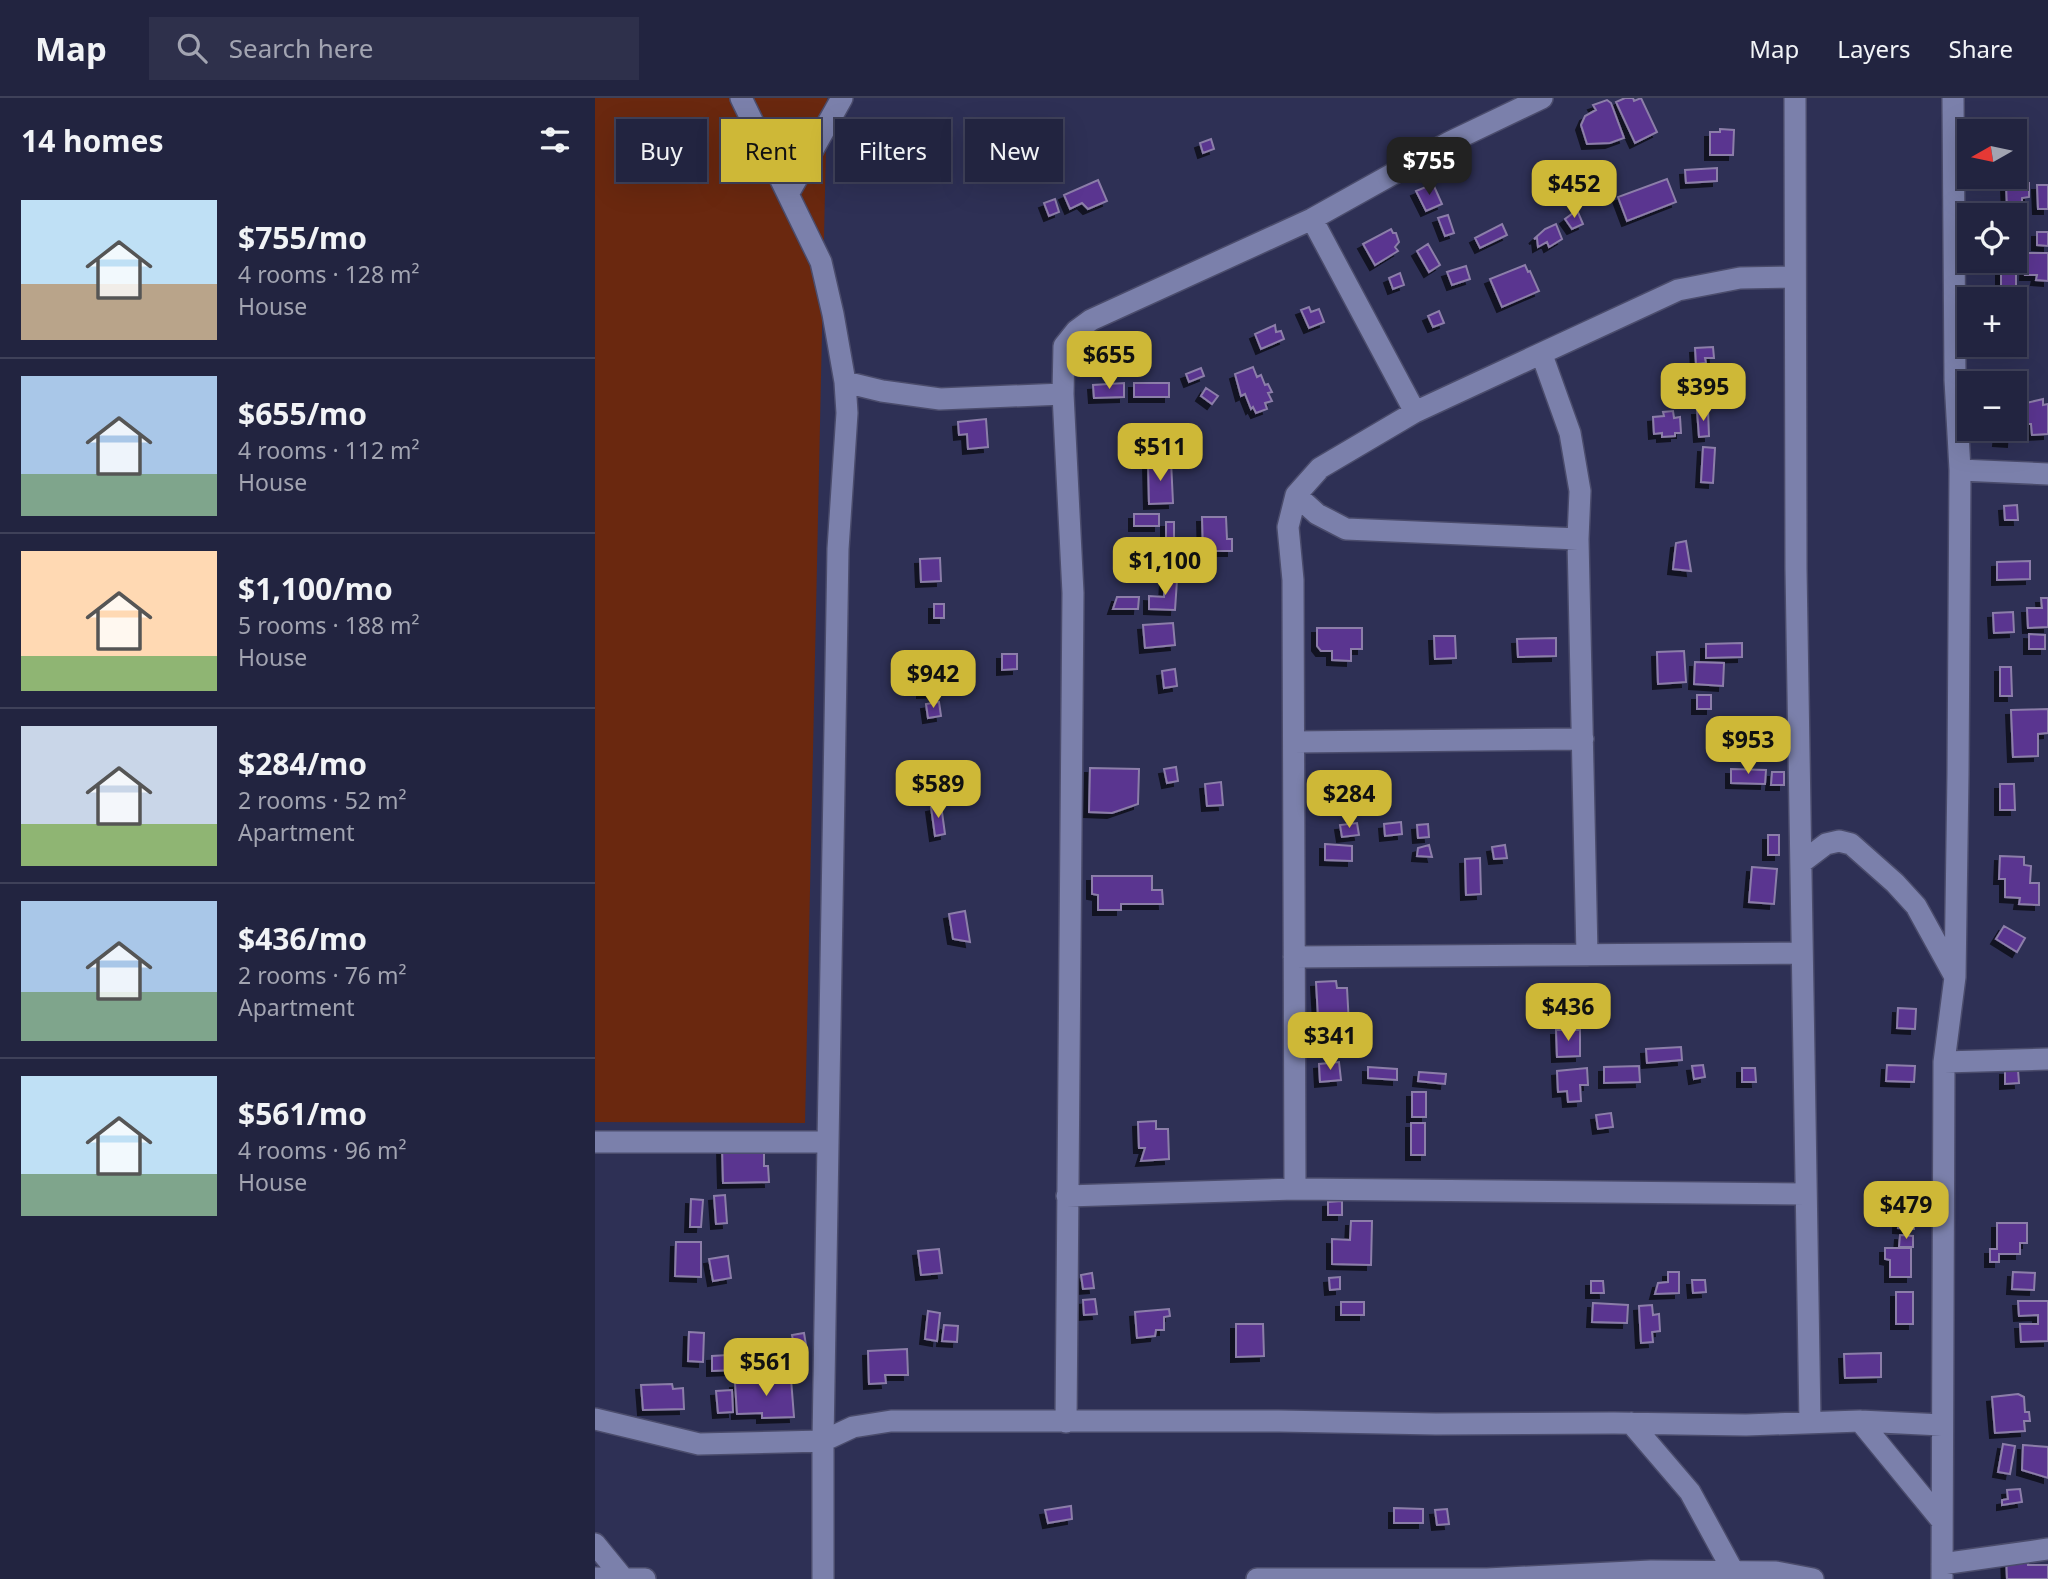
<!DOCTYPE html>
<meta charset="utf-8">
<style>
body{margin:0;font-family:"Noto Sans",sans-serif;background:#2e304b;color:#f1f3f6;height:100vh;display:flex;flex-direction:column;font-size:26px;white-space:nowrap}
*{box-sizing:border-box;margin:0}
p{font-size:23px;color:#a2a4b1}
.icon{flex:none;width:38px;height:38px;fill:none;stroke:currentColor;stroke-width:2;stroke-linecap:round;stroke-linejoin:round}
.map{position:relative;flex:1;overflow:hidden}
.side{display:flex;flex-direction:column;background:#222440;width:595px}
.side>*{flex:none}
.guide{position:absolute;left:21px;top:21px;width:665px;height:63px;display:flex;gap:14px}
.needle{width:46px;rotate:261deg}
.controls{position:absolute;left:1362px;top:21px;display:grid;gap:14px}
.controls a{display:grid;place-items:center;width:70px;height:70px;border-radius:0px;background:#222440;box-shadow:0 7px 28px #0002,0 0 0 2px #3f4159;font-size:35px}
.price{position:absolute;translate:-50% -60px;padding:0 16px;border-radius:14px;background:#ceb837;color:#111;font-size:23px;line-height:46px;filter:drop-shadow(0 2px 4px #0008)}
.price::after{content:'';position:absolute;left:50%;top:42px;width:21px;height:16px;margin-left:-10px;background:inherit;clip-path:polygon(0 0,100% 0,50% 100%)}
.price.selected{background:#222;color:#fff}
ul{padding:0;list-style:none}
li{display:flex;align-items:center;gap:21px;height:175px;padding:0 21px}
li+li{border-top:2px solid #3f4159}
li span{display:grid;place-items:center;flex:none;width:196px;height:140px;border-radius:0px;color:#555}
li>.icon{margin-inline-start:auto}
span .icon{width:84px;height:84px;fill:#fffc;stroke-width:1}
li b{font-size:30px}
h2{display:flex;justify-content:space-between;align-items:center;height:84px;padding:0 21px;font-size:30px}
.pill{padding:0 24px;border-radius:0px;background:#222440;box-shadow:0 7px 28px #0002,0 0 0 2px #3f4159;font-size:24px;line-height:63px}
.pill.selected{background:#ceb837;color:#111}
header{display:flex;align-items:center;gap:42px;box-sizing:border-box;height:98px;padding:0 35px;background:#222440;border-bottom:2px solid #3f4159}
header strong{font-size:33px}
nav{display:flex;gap:38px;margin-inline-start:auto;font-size:24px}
.search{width:490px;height:63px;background:#2e304b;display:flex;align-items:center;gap:18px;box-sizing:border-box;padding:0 24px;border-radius:0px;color:#a2a4b1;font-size:26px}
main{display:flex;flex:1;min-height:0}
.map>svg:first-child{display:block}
</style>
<header>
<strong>Map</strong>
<div class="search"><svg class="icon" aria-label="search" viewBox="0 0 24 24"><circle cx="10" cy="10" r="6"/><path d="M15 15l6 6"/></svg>Search here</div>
<nav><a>Map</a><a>Layers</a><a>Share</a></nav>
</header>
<main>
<section class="side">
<h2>14 homes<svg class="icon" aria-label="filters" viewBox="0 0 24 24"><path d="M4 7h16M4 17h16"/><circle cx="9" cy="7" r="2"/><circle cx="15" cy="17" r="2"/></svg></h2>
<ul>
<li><span style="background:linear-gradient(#bfe0f5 60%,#b9a48a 0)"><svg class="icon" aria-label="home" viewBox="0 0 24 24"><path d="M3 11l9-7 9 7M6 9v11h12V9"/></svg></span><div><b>$755/mo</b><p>4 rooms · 128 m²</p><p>House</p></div></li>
<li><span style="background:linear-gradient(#a9c7e8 70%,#7fa58c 0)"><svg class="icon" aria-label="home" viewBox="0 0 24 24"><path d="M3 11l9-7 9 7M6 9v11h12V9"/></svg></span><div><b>$655/mo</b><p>4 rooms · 112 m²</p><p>House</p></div></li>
<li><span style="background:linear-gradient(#ffd9b3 75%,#8fb573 0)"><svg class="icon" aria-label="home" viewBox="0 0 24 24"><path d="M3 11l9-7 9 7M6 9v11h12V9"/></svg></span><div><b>$1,100/mo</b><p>5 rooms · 188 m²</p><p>House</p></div></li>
<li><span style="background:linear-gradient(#c9d6e8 70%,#8fb573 0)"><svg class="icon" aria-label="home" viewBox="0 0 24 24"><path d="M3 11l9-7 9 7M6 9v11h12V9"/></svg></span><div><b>$284/mo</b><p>2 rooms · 52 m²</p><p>Apartment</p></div></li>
<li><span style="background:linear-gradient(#a9c7e8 65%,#7fa58c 0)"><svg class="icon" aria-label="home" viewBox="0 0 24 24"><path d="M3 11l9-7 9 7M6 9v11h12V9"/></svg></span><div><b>$436/mo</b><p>2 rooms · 76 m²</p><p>Apartment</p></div></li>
<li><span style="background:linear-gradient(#bfe0f5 70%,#7fa58c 0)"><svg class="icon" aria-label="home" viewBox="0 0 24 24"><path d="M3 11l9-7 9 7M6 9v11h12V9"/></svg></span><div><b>$561/mo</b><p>4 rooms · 96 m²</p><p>House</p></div></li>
</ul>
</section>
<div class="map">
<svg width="1453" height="1481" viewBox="0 0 1453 1481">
<defs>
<filter id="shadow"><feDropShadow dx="-5" dy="5" stdDeviation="0" flood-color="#0009"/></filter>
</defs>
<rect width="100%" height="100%" fill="#2e3055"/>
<!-- green -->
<path fill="#6a280f" d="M 0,0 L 232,0 L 210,1025 L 0,1024 Z"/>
<!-- building -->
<path fill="#5a3490" stroke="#8c7ea9" stroke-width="2" filter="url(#shadow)" d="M 1030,0 L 1038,0 L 1039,3 L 1046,0 L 1062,34 L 1040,45 L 1021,4 Z
M 1012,2 L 1016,5 L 1029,40 L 1015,45 L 992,46 L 986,27 L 990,18 L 1001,12 L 998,7 Z
M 1125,31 L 1139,32 L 1138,57 L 1115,57 L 1115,34 L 1125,34 Z
M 616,41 L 619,51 L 608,55 L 605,45 Z
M 1122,70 L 1122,83 L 1091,85 L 1090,72 Z
M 1072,81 L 1081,104 L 1032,123 L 1023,99 Z
M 503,82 L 512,103 L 493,111 L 487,105 L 475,111 L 469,97 Z
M 1434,85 L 1434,99 L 1427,100 L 1427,110 L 1412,110 L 1411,86 Z
M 838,86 L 847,106 L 831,113 L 821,93 Z
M 1442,87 L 1453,87 L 1453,111 L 1443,111 Z
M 460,101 L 464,114 L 454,118 L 449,105 Z
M 982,112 L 988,126 L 977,131 L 970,121 Z
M 853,117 L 859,135 L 850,138 L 843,120 Z
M 907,126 L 912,137 L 885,150 L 880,140 Z
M 961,126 L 967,141 L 954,149 L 952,144 L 943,149 L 942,140 L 939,141 L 950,131 Z
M 796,131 L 798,135 L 801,135 L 804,144 L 800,149 L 803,153 L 780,167 L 768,146 Z
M 1442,134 L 1453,134 L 1453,148 L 1442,147 Z
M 833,146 L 845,167 L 834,174 L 822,153 Z
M 1431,155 L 1453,155 L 1453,183 L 1441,182 L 1442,177 L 1430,177 Z
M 930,167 L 933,174 L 935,173 L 944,193 L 907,209 L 895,181 Z
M 871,168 L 875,181 L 857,187 L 852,174 Z
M 1406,168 L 1421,168 L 1421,195 L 1406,195 Z
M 805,175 L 809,187 L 798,191 L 794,180 Z
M 714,209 L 716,214 L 724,211 L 729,224 L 714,230 L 706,212 Z
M 844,213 L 849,225 L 838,229 L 833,218 Z
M 680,227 L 681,234 L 686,233 L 689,241 L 666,251 L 660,236 Z
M 490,234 L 501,235 L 500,248 L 490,248 Z
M 1118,249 L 1119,260 L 1110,260 L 1111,265 L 1101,266 L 1100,250 Z
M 658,269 L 662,279 L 666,277 L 670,287 L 673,286 L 677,294 L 673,295 L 677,303 L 670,305 L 672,311 L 661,315 L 658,309 L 656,311 L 650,296 L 646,298 L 640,276 Z
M 606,270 L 609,278 L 594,284 L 591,276 Z
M 529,285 L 529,299 L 499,300 L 498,287 Z
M 539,285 L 574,285 L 574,299 L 539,299 Z
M 611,290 L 623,298 L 617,306 L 606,298 Z
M 1448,301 L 1448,307 L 1453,306 L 1453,336 L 1437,337 L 1436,326 L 1429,326 L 1427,306 Z
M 1102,312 L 1113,312 L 1114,338 L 1104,339 Z
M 1078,313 L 1079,320 L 1085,319 L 1086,335 L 1080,335 L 1080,338 L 1067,339 L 1067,335 L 1059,336 L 1058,319 L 1069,318 L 1068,314 Z
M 391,321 L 393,349 L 373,351 L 372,336 L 364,337 L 363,324 Z
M 1398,331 L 1418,331 L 1417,344 L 1403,343 L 1404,334 L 1398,334 Z
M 1108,349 L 1120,350 L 1118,385 L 1106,384 Z
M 576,363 L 578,405 L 554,406 L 553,364 Z
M 1422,407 L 1423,422 L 1410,422 L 1409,408 Z
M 539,416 L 564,416 L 564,428 L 539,428 Z
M 607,419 L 631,419 L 632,441 L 637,441 L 637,453 L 608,453 Z
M 571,424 L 579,424 L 579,450 L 571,447 Z
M 1091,443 L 1096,473 L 1078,471 L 1081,445 Z
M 345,460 L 346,483 L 326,484 L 325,461 Z
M 1435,463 L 1435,481 L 1402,482 L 1402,464 Z
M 570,481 L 582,482 L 580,512 L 554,511 L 554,498 L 569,499 Z
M 522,499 L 544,499 L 543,511 L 518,511 Z
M 1446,500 L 1453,500 L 1453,529 L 1433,530 L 1432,510 L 1447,510 Z
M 339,506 L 349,506 L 349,520 L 339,520 Z
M 1418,514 L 1419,534 L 1399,535 L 1398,515 Z
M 578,525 L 580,547 L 550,550 L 548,527 Z
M 722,530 L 767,530 L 767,551 L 756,551 L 756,563 L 737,562 L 737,553 L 726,553 L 722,548 Z
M 1434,536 L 1450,537 L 1450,551 L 1434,551 Z
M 839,538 L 860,538 L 861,560 L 840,561 Z
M 961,540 L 961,558 L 923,559 L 922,541 Z
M 1147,545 L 1147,559 L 1111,560 L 1111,546 Z
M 1089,553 L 1091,584 L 1063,586 L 1062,554 Z
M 407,556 L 422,556 L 422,571 L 407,572 Z
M 1100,564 L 1129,565 L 1128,588 L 1099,586 Z
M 1405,569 L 1416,569 L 1417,598 L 1405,598 Z
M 580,571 L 582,588 L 569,590 L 567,573 Z
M 348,580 L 349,594 L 327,595 L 327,581 Z
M 1102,597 L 1116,597 L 1116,611 L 1102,611 Z
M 344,604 L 346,618 L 333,620 L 331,606 Z
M 1453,611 L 1453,635 L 1443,636 L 1443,658 L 1418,659 L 1416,612 Z
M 581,669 L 583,683 L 572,685 L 569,671 Z
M 495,670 L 544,671 L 543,706 L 517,715 L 494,714 Z
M 1136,671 L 1171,672 L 1170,686 L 1136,685 Z
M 1177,674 L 1189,674 L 1189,687 L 1176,687 Z
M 342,681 L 344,694 L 333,695 L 331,683 Z
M 626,684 L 628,707 L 612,708 L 610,686 Z
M 1405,686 L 1419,686 L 1420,712 L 1405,712 Z
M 346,707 L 350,736 L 340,738 L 336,709 Z
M 806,724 L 807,736 L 790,738 L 789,726 Z
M 762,725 L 764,737 L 747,739 L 745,727 Z
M 833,726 L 834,739 L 823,740 L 822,727 Z
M 1173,737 L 1184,737 L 1184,757 L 1173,757 Z
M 730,746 L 757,748 L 757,763 L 730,762 Z
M 834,747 L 837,759 L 822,758 L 823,750 Z
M 910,747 L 912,760 L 899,761 L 897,749 Z
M 1405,758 L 1429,759 L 1429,767 L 1436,768 L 1435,785 L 1444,785 L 1444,807 L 1424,806 L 1425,800 L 1410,799 L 1410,781 L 1404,781 Z
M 885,760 L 886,796 L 871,797 L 870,761 Z
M 1157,769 L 1182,771 L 1179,806 L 1154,804 Z
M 497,778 L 557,778 L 557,792 L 567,792 L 568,806 L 526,806 L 526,812 L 503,812 L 503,797 L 497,796 Z
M 370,813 L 375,844 L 358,841 L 354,816 Z
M 1409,828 L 1430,840 L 1422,854 L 1401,841 Z
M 741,883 L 742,890 L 752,890 L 754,927 L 743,927 L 743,935 L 724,936 L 721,884 Z
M 1303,910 L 1321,911 L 1320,931 L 1302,930 Z
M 961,932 L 985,932 L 985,958 L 962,959 Z
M 1086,949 L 1087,962 L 1052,965 L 1051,951 Z
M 744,964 L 746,982 L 725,984 L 724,966 Z
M 1108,967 L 1110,979 L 1099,981 L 1097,968 Z
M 1292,967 L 1320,968 L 1319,984 L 1291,983 Z
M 1044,968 L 1045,984 L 1009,985 L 1009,969 Z
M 773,969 L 802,971 L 802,982 L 773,980 Z
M 992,970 L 993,987 L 985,987 L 986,1003 L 973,1004 L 972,993 L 963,994 L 962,973 Z
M 1147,970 L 1160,970 L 1161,984 L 1147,984 Z
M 1410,972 L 1423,972 L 1424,985 L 1410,986 Z
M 824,974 L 851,976 L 850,986 L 823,983 Z
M 817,994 L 831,994 L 831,1019 L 817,1019 Z
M 1016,1015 L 1018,1029 L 1003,1031 L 1001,1017 Z
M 561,1023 L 561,1031 L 573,1031 L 574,1061 L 546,1063 L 550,1050 L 544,1050 L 543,1024 Z
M 816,1025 L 830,1025 L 830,1057 L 816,1057 Z
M 127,1048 L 169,1054 L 169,1068 L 173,1068 L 174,1084 L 128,1085 Z
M 1304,1093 L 1320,1093 L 1319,1131 L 1303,1130 Z
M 130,1097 L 132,1125 L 121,1126 L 119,1098 Z
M 96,1101 L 108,1102 L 106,1129 L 95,1129 Z
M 747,1103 L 747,1117 L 733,1117 L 733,1104 Z
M 756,1123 L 777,1123 L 776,1167 L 737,1166 L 737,1141 L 755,1142 Z
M 1402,1125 L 1432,1125 L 1432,1145 L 1425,1145 L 1425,1156 L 1404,1156 L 1404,1164 L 1395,1164 L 1395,1151 L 1402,1151 Z
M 1305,1137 L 1318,1138 L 1318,1149 L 1304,1149 Z
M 81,1144 L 106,1144 L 106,1179 L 80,1178 Z
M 1290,1150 L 1316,1150 L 1316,1179 L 1295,1179 L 1295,1162 L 1290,1161 Z
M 344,1151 L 347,1175 L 326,1177 L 323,1153 Z
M 133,1158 L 136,1180 L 118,1183 L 114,1161 Z
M 1073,1174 L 1084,1174 L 1084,1195 L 1060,1196 L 1063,1185 L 1073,1184 Z
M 1418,1174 L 1440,1175 L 1439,1192 L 1417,1191 Z
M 497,1175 L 499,1190 L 488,1191 L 486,1177 Z
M 745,1179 L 745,1191 L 735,1192 L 734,1180 Z
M 1097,1182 L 1110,1182 L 1111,1194 L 1098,1195 Z
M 996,1183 L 1008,1183 L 1009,1195 L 996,1195 Z
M 1301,1194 L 1318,1194 L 1318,1226 L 1301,1226 Z
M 500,1201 L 502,1216 L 489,1217 L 488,1202 Z
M 1423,1203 L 1453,1203 L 1453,1243 L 1426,1244 L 1425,1226 L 1443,1226 L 1443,1217 L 1424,1218 Z
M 746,1204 L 769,1204 L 769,1217 L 746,1217 Z
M 998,1205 L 1033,1207 L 1032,1225 L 997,1224 Z
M 1057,1207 L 1058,1217 L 1064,1216 L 1065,1233 L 1057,1234 L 1058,1244 L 1046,1245 L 1044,1208 Z
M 574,1211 L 575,1218 L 569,1219 L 569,1232 L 561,1232 L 560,1238 L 542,1240 L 540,1214 Z
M 333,1213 L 345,1215 L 342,1243 L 330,1241 Z
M 641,1226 L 668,1226 L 669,1258 L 641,1259 Z
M 349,1227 L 363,1228 L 362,1244 L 347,1243 Z
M 94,1234 L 109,1235 L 108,1264 L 93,1263 Z
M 209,1235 L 211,1247 L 199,1248 L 197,1237 Z
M 312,1251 L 313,1277 L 290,1277 L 291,1285 L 274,1286 L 273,1253 Z
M 1286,1255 L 1286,1279 L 1250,1280 L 1249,1256 Z
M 133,1257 L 133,1264 L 139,1263 L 139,1272 L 117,1273 L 117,1258 Z
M 196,1281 L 199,1319 L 167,1320 L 167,1315 L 142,1316 L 140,1285 Z
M 77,1286 L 78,1291 L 88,1290 L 89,1311 L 48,1312 L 46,1287 Z
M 137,1292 L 138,1314 L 123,1315 L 121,1293 Z
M 1423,1296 L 1429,1299 L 1430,1314 L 1434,1314 L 1435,1323 L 1429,1323 L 1430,1333 L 1400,1335 L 1397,1299 Z
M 1408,1346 L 1420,1348 L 1415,1376 L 1403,1374 Z
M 1428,1347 L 1453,1349 L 1453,1380 L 1427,1372 Z
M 1425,1391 L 1427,1404 L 1407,1407 L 1407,1402 L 1413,1401 L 1412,1392 Z
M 476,1408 L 477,1421 L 453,1425 L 450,1412 Z
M 799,1410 L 828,1411 L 828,1425 L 799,1425 Z
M 852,1411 L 854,1426 L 842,1427 L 840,1412 Z
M 1411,1457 L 1432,1457 L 1433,1467 L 1453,1467 L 1453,1481 L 1412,1481 Z"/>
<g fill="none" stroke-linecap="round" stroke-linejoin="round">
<!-- minor casing -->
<g stroke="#4b4c6c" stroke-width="24">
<path id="minor" d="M 146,0 L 226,164 L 238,216 L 250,284 L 252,315 L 243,451 L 228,1343 L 228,1481
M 1200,0 L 1201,471 L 1215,1324
M 193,96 L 247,0
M 717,121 L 820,314
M 947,257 L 975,335 L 985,393 L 983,441 L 992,857
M 250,284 L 287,293 L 345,301 L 468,296
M 1365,372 L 1453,376
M 701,397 L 722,416 L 751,431 L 983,441
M 699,644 L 988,641
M 1206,765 L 1231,746 L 1244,743 L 1256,746 L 1300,785 L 1321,808 L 1359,877
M 699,859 L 1207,855
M 1349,964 L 1453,961
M 0,1044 L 233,1044
M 700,1091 L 698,482 L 693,429 L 701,397 L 725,370 L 820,314 L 1083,192 L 1145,180 L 1199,179
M 472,1098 L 700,1091 L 1211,1096
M 0,1321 L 104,1346 L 228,1343 L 258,1329 L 296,1323 L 684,1323 L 841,1326 L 1019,1325 L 1151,1327 L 1265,1323 L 1347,1327
M 1265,1323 L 1347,1423
M 471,1324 L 478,495 L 468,296 L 469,248 L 481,233 L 496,222 L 717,121 L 855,44 L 947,0
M 1036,1325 L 1095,1394 L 1138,1473
M 0,1446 L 27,1479
M 1347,1466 L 1453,1451
M 0,1480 L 50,1481
M 662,1481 L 892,1481 L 1056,1473 L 1181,1474 L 1218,1481
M 1347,1481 L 1349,964 L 1360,879 L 1363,676 L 1365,372 L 1360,282 L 1358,0"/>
</g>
<!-- minor -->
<use href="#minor" stroke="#7b80ab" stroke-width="21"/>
</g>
</svg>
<div class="controls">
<a><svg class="needle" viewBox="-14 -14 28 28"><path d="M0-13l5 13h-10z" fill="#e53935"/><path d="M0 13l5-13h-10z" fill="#a2a4b1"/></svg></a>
<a><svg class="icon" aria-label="locate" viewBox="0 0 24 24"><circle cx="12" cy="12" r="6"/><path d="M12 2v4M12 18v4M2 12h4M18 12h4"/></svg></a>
<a>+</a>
<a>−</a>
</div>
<b class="price selected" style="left:834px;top:99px">$755</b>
<b class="price" style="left:979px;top:122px">$452</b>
<b class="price" style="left:514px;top:293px">$655</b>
<b class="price" style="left:1108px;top:325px">$395</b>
<b class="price" style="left:565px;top:385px">$511</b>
<b class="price" style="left:570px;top:499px">$1,100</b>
<b class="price" style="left:338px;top:612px">$942</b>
<b class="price" style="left:1153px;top:678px">$953</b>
<b class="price" style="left:343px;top:722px">$589</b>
<b class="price" style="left:754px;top:732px">$284</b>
<b class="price" style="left:973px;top:945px">$436</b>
<b class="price" style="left:735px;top:974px">$341</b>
<b class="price" style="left:1311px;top:1143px">$479</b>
<b class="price" style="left:171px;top:1300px">$561</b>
<div class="guide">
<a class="pill">Buy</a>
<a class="pill selected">Rent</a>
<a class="pill">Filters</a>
<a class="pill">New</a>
</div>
</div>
</main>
